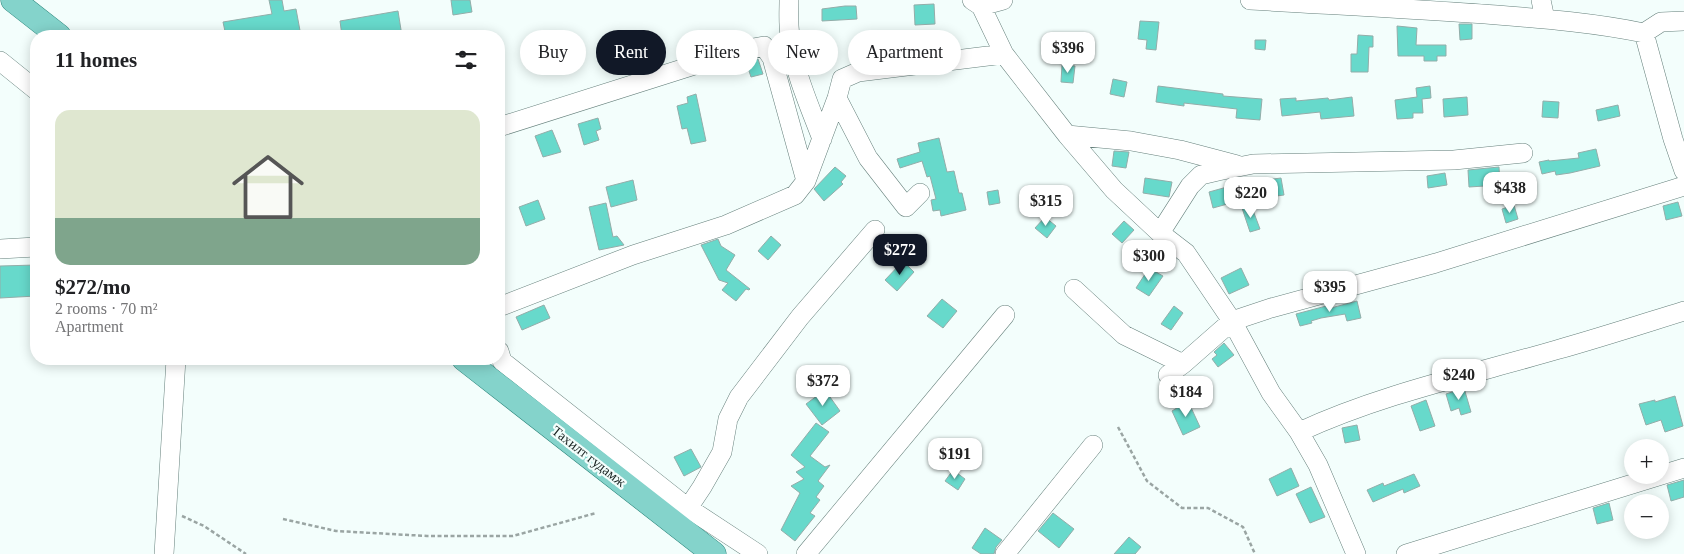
<!DOCTYPE html>
<meta charset="utf-8">
<style>
body{margin:0;font-family:Georgia,serif;background:#f6f6f6;color:#202124;height:100vh;display:flex;flex-direction:column;font-size:19px;white-space:nowrap}
*{box-sizing:border-box;margin:0}
p{font-size:16px;color:#757577}
.icon{flex:none;width:28px;height:28px;fill:none;stroke:currentColor;stroke-width:2;stroke-linecap:round;stroke-linejoin:round}
.map{position:relative;flex:1;overflow:hidden}
.drawer{position:absolute;left:30px;top:30px;width:475px;height:335px;display:flex;flex-direction:column;background:#fff;border-radius:20px;box-shadow:0 2px 12px #0003}
.drawer>*{flex:none}
.hud{position:absolute;left:520px;top:30px;width:475px;height:45px;display:flex;gap:10px}
.tools{position:absolute;left:1624px;top:439px;display:grid;gap:10px}
.tools a{display:grid;place-items:center;width:45px;height:45px;border-radius:50%;background:#fff;box-shadow:0 2px 12px #0003;font-size:25px}
.price{position:absolute;translate:-50% -42px;padding:0 11px;border-radius:10px;background:#fff;color:#222;font-size:16px;line-height:32px;filter:drop-shadow(0 1px 2px #0008)}
.price::after{content:'';position:absolute;left:50%;top:30px;width:15px;height:11px;margin-left:-8px;background:inherit;clip-path:polygon(0 0,100% 0,50% 100%)}
.price.active{background:#111827;color:#fff}
ul{padding:0;list-style:none}
li{display:grid;align-content:center;gap:10px;height:265px;padding:0 25px}
li+li{border-top:1px solid #e0e0e0}
li span{display:grid;place-items:center;height:155px;border-radius:15px;color:#555}
li>.icon{margin-inline-start:auto}
span .icon{width:90px;height:90px;fill:#fffc;stroke-width:1}
li b{font-size:21px}
h2{display:flex;justify-content:space-between;align-items:center;height:60px;padding:0 25px;font-size:21px}
.tag{padding:0 18px;border-radius:22px;background:#fff;box-shadow:0 2px 12px #0003;font-size:18px;line-height:45px}
.tag.active{background:#111827;color:#fff}
.map>svg:first-child{display:block}
</style>
<div class="map">
<svg width="1684" height="554" viewBox="0 0 1684 554">
<rect width="100%" height="100%" fill="#f3fefc"/>
<!-- building -->
<path fill="#67d9cb" stroke="#93ada9" d="M 269,0 L 282,0 L 284,11 L 296,9 L 301,36 L 226,36 L 223,22 L 272,14 Z
M 451,0 L 470,0 L 472,12 L 453,15 Z
M 934,4 L 935,24 L 915,25 L 914,5 Z
M 845,6 L 856,6 L 857,19 L 822,21 L 822,9 Z
M 398,11 L 402,36 L 342,36 L 340,21 Z
M 1140,21 L 1159,22 L 1156,50 L 1146,49 L 1147,40 L 1138,39 Z
M 1459,24 L 1472,24 L 1472,39 L 1460,40 Z
M 1397,26 L 1417,28 L 1416,45 L 1446,45 L 1446,56 L 1437,56 L 1437,61 L 1424,61 L 1424,56 L 1398,56 Z
M 1358,35 L 1373,36 L 1373,47 L 1369,47 L 1368,72 L 1351,72 L 1351,54 L 1357,54 Z
M 1255,40 L 1266,40 L 1265,50 L 1255,49 Z
M 758,59 L 763,74 L 751,77 L 746,62 Z
M 1062,65 L 1075,66 L 1073,83 L 1061,82 Z
M 1113,79 L 1127,82 L 1124,97 L 1110,94 Z
M 1158,86 L 1223,94 L 1223,96 L 1262,99 L 1260,120 L 1236,118 L 1237,109 L 1184,103 L 1184,106 L 1156,102 Z
M 1430,86 L 1431,98 L 1422,99 L 1423,113 L 1413,113 L 1413,118 L 1397,119 L 1395,100 L 1417,97 L 1416,88 Z
M 696,94 L 706,141 L 691,144 L 687,128 L 682,129 L 677,106 L 688,103 L 687,97 Z
M 1352,97 L 1354,116 L 1321,119 L 1320,112 L 1282,116 L 1280,99 L 1296,98 L 1296,101 L 1328,98 L 1329,100 Z
M 1467,97 L 1468,115 L 1444,117 L 1443,99 Z
M 1543,101 L 1559,102 L 1558,118 L 1542,117 Z
M 1618,105 L 1620,116 L 1598,121 L 1596,110 Z
M 598,118 L 601,129 L 596,131 L 599,140 L 584,145 L 578,124 Z
M 552,130 L 561,152 L 543,157 L 535,136 Z
M 939,138 L 947,172 L 954,171 L 959,193 L 962,193 L 966,210 L 941,216 L 940,210 L 933,211 L 931,200 L 936,199 L 930,176 L 927,177 L 922,161 L 900,168 L 897,159 L 920,152 L 918,143 Z
M 1596,149 L 1600,166 L 1570,173 L 1556,175 L 1555,171 L 1542,174 L 1539,162 L 1549,160 L 1549,161 L 1579,158 L 1578,153 Z
M 1114,151 L 1129,152 L 1126,168 L 1112,166 Z
M 835,167 L 846,176 L 841,182 L 843,184 L 824,201 L 814,189 Z
M 1499,167 L 1500,185 L 1469,187 L 1468,170 Z
M 1445,173 L 1447,185 L 1428,188 L 1427,176 Z
M 1145,178 L 1172,182 L 1169,197 L 1143,193 Z
M 1281,178 L 1284,195 L 1261,198 L 1258,181 Z
M 633,180 L 637,200 L 611,207 L 606,187 Z
M 1227,187 L 1231,203 L 1213,208 L 1209,192 Z
M 998,190 L 1000,203 L 989,205 L 987,192 Z
M 538,200 L 545,219 L 526,226 L 519,207 Z
M 1678,202 L 1682,216 L 1666,220 L 1663,206 Z
M 606,203 L 613,237 L 617,236 L 624,245 L 599,250 L 589,207 Z
M 1251,205 L 1260,229 L 1250,232 L 1242,208 Z
M 1514,205 L 1518,219 L 1506,223 L 1502,209 Z
M 1045,217 L 1056,226 L 1047,238 L 1035,228 Z
M 1124,221 L 1134,230 L 1122,243 L 1112,234 Z
M 771,236 L 781,245 L 768,260 L 758,251 Z
M 718,239 L 721,246 L 735,255 L 726,270 L 750,289 L 749,290 L 746,289 L 736,301 L 722,290 L 728,283 L 719,280 L 701,245 Z
M 903,261 L 914,272 L 897,291 L 885,280 Z
M 36,265 L 36,296 L 0,298 L 0,266 Z
M 1149,268 L 1163,276 L 1149,296 L 1136,288 Z
M 1241,268 L 1249,285 L 1229,294 L 1221,278 Z
M 942,299 L 957,311 L 943,328 L 927,316 Z
M 1357,301 L 1361,318 L 1347,321 L 1345,314 L 1321,318 L 1311,321 L 1312,323 L 1300,326 L 1296,314 L 1330,305 L 1331,308 Z
M 544,305 L 550,318 L 522,330 L 516,317 Z
M 1174,306 L 1183,313 L 1171,330 L 1161,324 Z
M 1224,343 L 1234,355 L 1218,367 L 1212,359 L 1217,355 L 1214,352 Z
M 1464,388 L 1471,412 L 1461,415 L 1459,408 L 1451,411 L 1446,394 Z
M 825,390 L 840,411 L 822,425 L 806,404 Z
M 1675,396 L 1683,426 L 1665,432 L 1661,420 L 1646,425 L 1639,404 L 1655,400 L 1655,402 Z
M 1426,400 L 1435,426 L 1420,431 L 1411,406 Z
M 1188,401 L 1200,427 L 1183,435 L 1172,411 Z
M 816,423 L 829,432 L 810,456 L 825,467 L 830,465 L 818,481 L 824,486 L 816,497 L 820,500 L 810,513 L 815,516 L 795,541 L 781,530 L 800,493 L 791,486 L 804,479 L 796,472 L 805,467 L 791,455 Z
M 1357,425 L 1360,440 L 1345,443 L 1342,428 Z
M 691,449 L 701,467 L 684,476 L 674,457 Z
M 1291,468 L 1299,486 L 1277,496 L 1269,479 Z
M 953,470 L 965,479 L 958,490 L 945,481 Z
M 1414,474 L 1420,486 L 1404,493 L 1403,489 L 1373,502 L 1367,490 L 1383,483 L 1384,486 Z
M 1684,480 L 1684,497 L 1671,501 L 1667,485 Z
M 1311,487 L 1325,517 L 1310,523 L 1296,494 Z
M 1609,503 L 1613,520 L 1597,524 L 1593,508 Z
M 1053,513 L 1074,529 L 1059,548 L 1038,531 Z
M 985,528 L 1002,540 L 996,547 L 994,554 L 981,554 L 972,548 Z
M 1129,537 L 1141,547 L 1135,554 L 1114,554 Z"/>
<g fill="none" stroke-linecap="round" stroke-linejoin="round">
<!-- minor casing -->
<g stroke="#66807c" stroke-width="20">
<path id="minor" d="M 789,0 C 789,12 788,24 790,35 C 793,70 810,107 822,139
M 972,0 L 981,6 L 1004,54 L 1067,135 L 1114,190 L 1160,233 L 1186,253 L 1232,321 L 1271,393 L 1299,432 L 1318,465 L 1356,554
M 1250,0 C 1333,5 1415,9 1497,15 C 1547,19 1596,23 1644,33 L 1673,139 L 1684,171
M 1541,0 L 1545,19
M 981,6 L 1003,0
M 1644,33 L 1661,22 L 1684,21
M 0,61 L 36,90
M 837,98 L 868,158 L 906,207 L 920,193
M 499,127 L 742,50 L 764,46 L 772,58 L 806,181
M 1067,135 L 1131,141 L 1180,150 L 1237,165
M 1160,233 L 1190,186 L 1201,175 L 1218,171 L 1253,164 L 1454,160 L 1523,153
M 0,249 L 36,247
M 1074,289 L 1124,335 L 1183,364 L 1232,321 L 1271,308 L 1436,263 L 1684,186
M 499,307 L 633,255 L 726,225 L 795,195 L 806,181 L 837,98 L 842,79 L 858,72 L 1004,54
M 499,351 L 502,361 L 688,508 L 758,554
M 1168,375 L 1183,364
M 1299,432 C 1381,394 1470,375 1556,350 C 1599,338 1642,324 1684,311
M 675,523 L 688,508 L 702,487 L 722,452 L 728,419 L 739,397 L 800,317 L 875,230
M 164,554 L 176,359
M 806,554 L 1005,315
M 1005,554 L 1093,445
M 1406,554 L 1684,468"/>
</g>
<!-- major casing -->
<g stroke="#298278" stroke-width="25">
<path id="major" d="M 13,0 L 59,36
M 464,359 L 714,554"/>
</g>
<!-- path -->
<path stroke="#9aa5a3" stroke-width="2.5" stroke-dasharray="4 2.5" stroke-linecap="butt" d="M 1118,427 L 1147,481 L 1182,508 L 1208,508 L 1243,527 L 1255,554
M 182,516 L 204,526 L 246,554
M 283,519 L 336,531 L 427,536 L 513,536 L 596,513"/>
<!-- minor -->
<use href="#minor" stroke="#fff" stroke-width="19"/>
<!-- major -->
<use href="#major" stroke="#84d3cb" stroke-width="24"/>
</g>
<g text-anchor="middle" stroke-width="4.5" stroke-linejoin="round" paint-order="stroke">
<!-- street labels -->
<g font-size="14" fill="#182220" stroke="#f3fefc">
<text transform="translate(589 456) rotate(38)" y="5">Тахилт гудамж</text>
</g>
</g>
</svg>
<div class="tools">
<a>+</a>
<a>−</a>
</div>
<b class="price" style="left:1068px;top:74px">$396</b>
<b class="price" style="left:1510px;top:214px">$438</b>
<b class="price" style="left:1251px;top:219px">$220</b>
<b class="price" style="left:1046px;top:227px">$315</b>
<b class="price active" style="left:900px;top:276px">$272</b>
<b class="price" style="left:1149px;top:282px">$300</b>
<b class="price" style="left:1330px;top:313px">$395</b>
<b class="price" style="left:1459px;top:401px">$240</b>
<b class="price" style="left:823px;top:407px">$372</b>
<b class="price" style="left:1186px;top:418px">$184</b>
<b class="price" style="left:955px;top:480px">$191</b>
<div class="hud">
<a class="tag">Buy</a>
<a class="tag active">Rent</a>
<a class="tag">Filters</a>
<a class="tag">New</a>
<a class="tag">Apartment</a>
</div>
<section class="drawer">
<h2>11 homes<svg class="icon" aria-label="filters" viewBox="0 0 24 24"><path d="M4 7h16M4 17h16"/><circle cx="9" cy="7" r="2"/><circle cx="15" cy="17" r="2"/></svg></h2>
<ul>
<li><span style="background:linear-gradient(#dfe7d0 70%,#7fa58c 0)"><svg class="icon" aria-label="home" viewBox="0 0 24 24"><path d="M3 11l9-7 9 7M6 9v11h12V9"/></svg></span><div><b>$272/mo</b><p>2 rooms · 70 m²</p><p>Apartment</p></div></li>
</ul>
</section>
</div>
